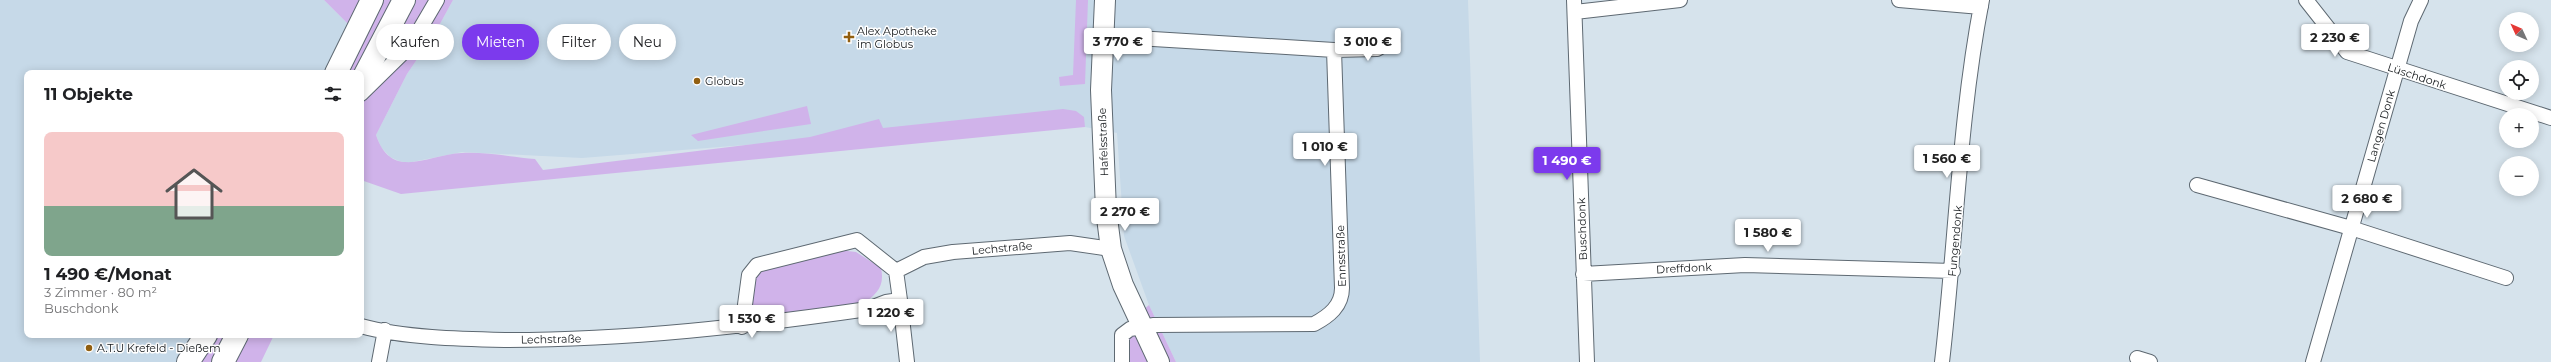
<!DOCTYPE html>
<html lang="de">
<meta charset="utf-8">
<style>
body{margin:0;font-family:Montserrat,sans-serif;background:#f6f6f6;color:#202124;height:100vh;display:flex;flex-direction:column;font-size:15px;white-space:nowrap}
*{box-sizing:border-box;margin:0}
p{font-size:13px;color:#757577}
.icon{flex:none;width:22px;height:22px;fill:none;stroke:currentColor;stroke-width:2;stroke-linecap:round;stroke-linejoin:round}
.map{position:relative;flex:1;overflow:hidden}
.drawer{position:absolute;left:24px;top:70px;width:340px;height:268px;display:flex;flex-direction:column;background:#fff;border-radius:8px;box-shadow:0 2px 10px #0003}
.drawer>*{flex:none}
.hud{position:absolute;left:376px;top:24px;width:380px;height:36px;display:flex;gap:8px}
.needle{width:26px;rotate:314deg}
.tools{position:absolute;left:2499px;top:12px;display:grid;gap:8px}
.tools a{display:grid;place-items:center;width:40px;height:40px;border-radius:50%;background:#fff;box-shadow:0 2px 10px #0003;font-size:20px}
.price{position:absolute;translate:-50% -34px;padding:0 9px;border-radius:4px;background:#fff;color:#222;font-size:13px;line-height:26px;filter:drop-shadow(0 1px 2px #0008)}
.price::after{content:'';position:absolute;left:50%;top:24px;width:12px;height:9px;margin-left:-6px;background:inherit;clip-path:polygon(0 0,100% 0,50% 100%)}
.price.active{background:#7c3aed;color:#fff}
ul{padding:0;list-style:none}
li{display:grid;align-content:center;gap:8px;height:212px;padding:0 20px}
li span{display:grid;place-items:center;height:124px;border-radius:8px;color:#555}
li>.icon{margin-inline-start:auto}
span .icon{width:72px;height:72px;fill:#fffc;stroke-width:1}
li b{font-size:17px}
h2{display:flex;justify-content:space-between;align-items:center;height:48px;padding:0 20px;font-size:17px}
.pill{padding:0 14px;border-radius:18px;background:#fff;box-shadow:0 2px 10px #0003;font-size:14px;line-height:36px}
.pill.active{background:#7c3aed;color:#fff}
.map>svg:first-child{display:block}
</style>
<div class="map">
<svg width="2551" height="362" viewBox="0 0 2551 362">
<rect width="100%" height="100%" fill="#d6e3ec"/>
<!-- built -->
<path fill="#c6d9e8" d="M 0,0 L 324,0 L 348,24 L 324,73 L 27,73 L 27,335 L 196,335 L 183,362 L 0,362 Z
M 453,0 L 1468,0 L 1480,362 L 1176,362 L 1149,305 L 1124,236 L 1117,133 L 1085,127 L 1080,118 L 582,158 L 462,152 L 407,163 L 399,161 L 390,157 L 381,147 L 376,135 L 407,74 L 435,33 Z"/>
<!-- green -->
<path fill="#d0b3ea" d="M 324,0 L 453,0 L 435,33 L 407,74 L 376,135 C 392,182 428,154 462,153 C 486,152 512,157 535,159 L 543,170 L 810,137 L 879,119 L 883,128 L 1063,109 L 1076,111 L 1084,117 L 1085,127 L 401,194 L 361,180 L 361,73 L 324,73 L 348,24 Z
M 1076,0 L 1088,0 L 1085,84 L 1060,86 L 1059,77 L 1073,75 Z
M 807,106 L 811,124 L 698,141 L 691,135 Z
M 839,250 L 856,252 L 881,268 C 885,286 877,295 862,304 L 753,318 L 749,311 L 756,275 L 767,267 Z
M 1149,305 L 1176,362 L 1119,362 L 1117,332 Z
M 196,335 L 274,335 L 261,362 L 183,362 Z"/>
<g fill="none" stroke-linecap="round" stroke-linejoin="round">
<!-- minor casing -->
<g stroke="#5e6972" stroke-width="16">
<path id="minor" d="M 1574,0 L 1587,362
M 1899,0 L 1981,7
M 2306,0 L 2347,52 L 2551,118
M 1575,12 L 1680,0
M 1104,36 L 1334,50 L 1342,288 C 1342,306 1329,316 1314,324 L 1154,325 L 1130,329 L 1122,335 L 1122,362
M 1334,50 L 1377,49 L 1393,40
M 361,94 L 410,46 L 437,0
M 2197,185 L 2351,228 L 2506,278
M 1583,274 L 1745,265 L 1953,271
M 900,300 L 907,362
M 361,326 C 404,338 462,339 508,340 C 629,340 749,326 868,309 L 886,302 L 900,300 L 896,271 L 924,257 L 953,252 L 1070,243 L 1111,249
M 742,327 L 749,275 L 757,265 L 857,240 L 896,271
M 2137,358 L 2150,362
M 379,362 L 385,330
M 1942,362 C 1956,242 1959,119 1982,0
M 2313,362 L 2411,21 L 2421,0"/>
</g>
<!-- secondary casing -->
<g stroke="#5e6972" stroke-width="22">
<path id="secondary" d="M 1105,0 L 1101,90 L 1106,210 L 1111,249 L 1123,285 L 1159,362"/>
</g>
<!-- primary casing -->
<g stroke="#5e6972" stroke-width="24">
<path id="primary" d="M 336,73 L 372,0
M 361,82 L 404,0
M 188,362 L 206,335
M 223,362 L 237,335"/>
</g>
<!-- minor -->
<use href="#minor" stroke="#fff" stroke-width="14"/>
<!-- secondary -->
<use href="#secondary" stroke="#fff" stroke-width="20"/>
<!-- primary -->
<use href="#primary" stroke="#fff" stroke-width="22"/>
</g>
<!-- markers -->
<g fill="#925f10" stroke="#fff" stroke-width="1.5">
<path d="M847 31h4v4h4v4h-4v4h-4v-4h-4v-4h4z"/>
<circle cx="697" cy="81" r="4"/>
<circle cx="89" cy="348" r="4"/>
</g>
<g text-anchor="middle" stroke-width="3" stroke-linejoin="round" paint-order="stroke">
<!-- poi labels -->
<g font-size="11" fill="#161a1d" stroke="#fff" text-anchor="start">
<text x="857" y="35">Alex Apotheke<tspan x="857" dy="13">im Globus</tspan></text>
<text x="705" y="85">Globus</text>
<text x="97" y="352">A.T.U Krefeld - Dießem</text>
</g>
<!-- street labels -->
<g font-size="11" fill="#161a1d" stroke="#fff">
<text transform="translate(2417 76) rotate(18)" y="4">Lüschdonk</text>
<text transform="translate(2381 126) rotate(-74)" y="4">Langen Donk</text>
<text transform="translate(1103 142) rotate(-92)" y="4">Hafelsstraße</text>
<text transform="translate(1582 229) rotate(-92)" y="4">Buschdonk</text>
<text transform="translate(1955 241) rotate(-85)" y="4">Fungendonk</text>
<text transform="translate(1002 248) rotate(-5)" y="4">Lechstraße</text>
<text transform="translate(1341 256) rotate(-92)" y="4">Ennsstraße</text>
<text transform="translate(1684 268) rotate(-3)" y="4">Dreffdonk</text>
<text transform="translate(551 339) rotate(-1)" y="4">Lechstraße</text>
</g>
</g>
</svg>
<div class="tools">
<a><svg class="needle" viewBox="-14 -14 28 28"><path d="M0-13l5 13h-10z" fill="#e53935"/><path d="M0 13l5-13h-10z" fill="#757577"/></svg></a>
<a><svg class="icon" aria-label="locate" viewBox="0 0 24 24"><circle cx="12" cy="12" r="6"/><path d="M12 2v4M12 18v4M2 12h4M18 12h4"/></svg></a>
<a>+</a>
<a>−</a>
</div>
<b class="price" style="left:2335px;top:58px">2 230 €</b>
<b class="price" style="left:1118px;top:62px">3 770 €</b>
<b class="price" style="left:1368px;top:62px">3 010 €</b>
<b class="price" style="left:1325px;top:167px">1 010 €</b>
<b class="price" style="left:1947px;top:179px">1 560 €</b>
<b class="price active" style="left:1567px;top:181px">1 490 €</b>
<b class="price" style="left:2367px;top:219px">2 680 €</b>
<b class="price" style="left:1125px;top:232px">2 270 €</b>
<b class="price" style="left:1768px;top:253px">1 580 €</b>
<b class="price" style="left:891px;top:333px">1 220 €</b>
<b class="price" style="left:752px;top:339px">1 530 €</b>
<div class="hud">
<a class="pill">Kaufen</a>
<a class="pill active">Mieten</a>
<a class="pill">Filter</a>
<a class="pill">Neu</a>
</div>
<section class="drawer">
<h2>11 Objekte<svg class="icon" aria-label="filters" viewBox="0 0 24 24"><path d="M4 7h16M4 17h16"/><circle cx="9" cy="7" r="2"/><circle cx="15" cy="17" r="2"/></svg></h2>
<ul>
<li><span style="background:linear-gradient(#f6c9c9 60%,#7fa58c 0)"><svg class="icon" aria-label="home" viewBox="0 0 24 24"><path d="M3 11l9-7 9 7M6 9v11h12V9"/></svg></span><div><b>1 490 €/Monat</b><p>3 Zimmer · 80 m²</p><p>Buschdonk</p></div></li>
</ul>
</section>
</div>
